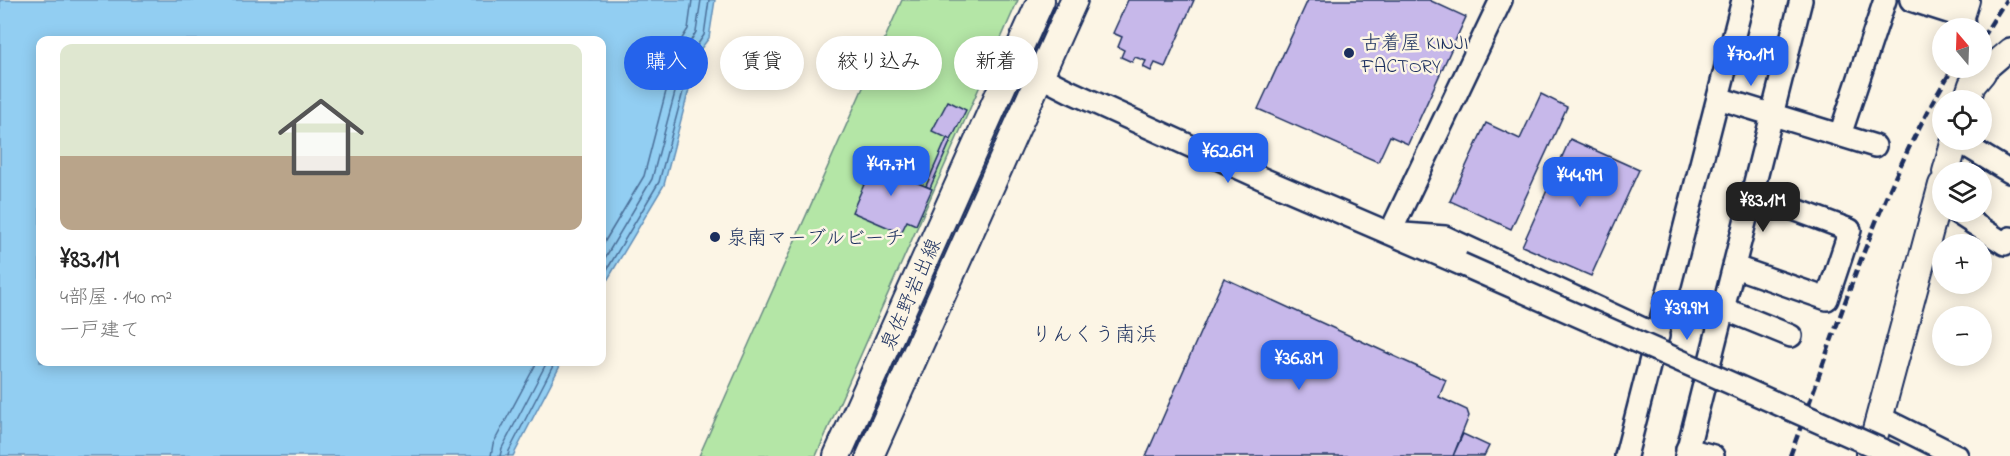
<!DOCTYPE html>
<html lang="ja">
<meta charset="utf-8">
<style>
body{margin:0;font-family:"Indie Flower","Klee One",sans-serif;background:#f2f2f2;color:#222;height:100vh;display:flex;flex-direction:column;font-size:22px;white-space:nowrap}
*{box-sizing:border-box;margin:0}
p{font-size:20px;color:#767676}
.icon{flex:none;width:33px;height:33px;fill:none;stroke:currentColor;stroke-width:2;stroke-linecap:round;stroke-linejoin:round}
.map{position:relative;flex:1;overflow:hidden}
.drawer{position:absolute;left:36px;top:36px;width:570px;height:330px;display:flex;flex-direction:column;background:#fff;border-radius:12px;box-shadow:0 3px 15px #0003}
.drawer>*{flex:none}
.banner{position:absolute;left:624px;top:36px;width:570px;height:54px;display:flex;gap:12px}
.needle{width:39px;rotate:341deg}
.controls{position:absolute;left:1932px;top:18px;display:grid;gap:12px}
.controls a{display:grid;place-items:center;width:60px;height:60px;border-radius:50%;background:#fff;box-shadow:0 3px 15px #0003;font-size:30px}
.price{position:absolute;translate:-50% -51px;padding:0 14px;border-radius:12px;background:#2563eb;color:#fff;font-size:20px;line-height:39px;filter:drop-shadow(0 2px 3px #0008)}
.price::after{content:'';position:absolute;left:50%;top:36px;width:18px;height:14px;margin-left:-9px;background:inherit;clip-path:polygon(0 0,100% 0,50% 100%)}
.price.on{background:#222;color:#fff}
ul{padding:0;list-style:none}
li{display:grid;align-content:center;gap:12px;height:318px;padding:0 24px}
li span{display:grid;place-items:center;height:186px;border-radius:12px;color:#555}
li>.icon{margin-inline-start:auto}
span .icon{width:108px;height:108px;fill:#fffc;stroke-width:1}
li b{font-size:26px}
.pill{padding:0 21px;border-radius:27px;background:#fff;box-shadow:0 3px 15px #0003;font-size:21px;line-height:54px}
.pill.on{background:#2563eb;color:#fff}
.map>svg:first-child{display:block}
</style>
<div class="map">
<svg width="2010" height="456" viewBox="0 0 2010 456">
<rect width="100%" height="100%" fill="#fcf5e5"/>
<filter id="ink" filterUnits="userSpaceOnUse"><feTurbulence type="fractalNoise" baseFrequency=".0167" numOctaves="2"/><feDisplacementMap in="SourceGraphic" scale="12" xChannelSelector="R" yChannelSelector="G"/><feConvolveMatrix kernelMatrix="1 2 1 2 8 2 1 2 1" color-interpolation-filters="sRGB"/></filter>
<g filter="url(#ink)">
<!-- green -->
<path fill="#b4e6a6" stroke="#688a82" stroke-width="1.5" d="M 902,0 L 1018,0 L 816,456 L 699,456 Z"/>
<!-- water -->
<path fill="#92cef2" stroke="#628eb7" stroke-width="1.5" d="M 0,0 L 715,0 L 709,38 L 699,51 L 664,185 L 602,289 L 602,40 L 40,40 L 40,362 L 562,362 L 513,456 L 0,456 Z"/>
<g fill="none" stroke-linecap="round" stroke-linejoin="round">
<!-- shore -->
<path stroke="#4b6f99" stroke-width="1.5" d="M 602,246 L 644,176 L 678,45 L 688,29 L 692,0
M 602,263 L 652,179 L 687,47 L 696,32 L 701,0
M 602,278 L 659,182 L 694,50 L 704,35 L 709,0
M 491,456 L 493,444 L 537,362
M 500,456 L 502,448 L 547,362
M 508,456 L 509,451 L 555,362"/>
</g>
<!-- building -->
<path fill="#c7b8ea" stroke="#1b2f5e" stroke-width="1.5" d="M 1128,0 L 1194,0 L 1165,67 L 1155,63 L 1151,71 L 1143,67 L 1146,61 L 1135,57 L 1132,62 L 1121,57 L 1124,50 L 1118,47 L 1122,37 L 1113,33 Z
M 1308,0 L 1429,0 L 1466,17 L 1408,144 L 1390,136 L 1378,162 L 1258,109 Z
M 1541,94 L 1567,107 L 1511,229 L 1450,201 L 1486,123 L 1520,139 Z
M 948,101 L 966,110 L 951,140 L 932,131 Z
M 947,138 L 951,140 L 930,188 L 926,186 Z
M 1570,139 L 1639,170 L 1591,276 L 1522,246 Z
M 880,148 L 892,153 L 885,169 L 932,189 L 916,225 L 907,221 L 901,233 L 852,212 Z
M 1224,278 L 1446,380 L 1439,397 L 1467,410 L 1469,416 L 1453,456 L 1146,456 Z
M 1463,434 L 1489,446 L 1484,456 L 1453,456 Z"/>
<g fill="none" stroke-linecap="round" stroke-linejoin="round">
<!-- minor casing -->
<g stroke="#1b2f5e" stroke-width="26">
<path id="minor" d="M 1501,0 L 1390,233 L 1445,237 L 1658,336
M 1911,0 L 1961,16
M 1014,63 L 1069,91 L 1263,179 L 1461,264
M 1982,73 L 2010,49
M 1718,98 L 1875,146
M 1840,135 L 1885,0
M 1957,140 L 2010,172
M 1956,212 L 2005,244 L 2010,238
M 1735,267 L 1827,299 L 1850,230 L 1753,194
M 1722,308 L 1791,336
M 1879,417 L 1957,456
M 1687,449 L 1713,456
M 1626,456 L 1743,0
M 1686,456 L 1801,0"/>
</g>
<!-- major casing -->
<g stroke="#1b2f5e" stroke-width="30">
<path id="major" d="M 1962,28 L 1961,16 L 1966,0
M 1967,100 L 1972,85 L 1982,73 L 1979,68
M 1946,172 L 1955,140
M 837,456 L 1041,0
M 870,456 L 1074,0
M 1869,456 L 1942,185"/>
</g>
<!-- minor -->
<use href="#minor" stroke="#fcf5e5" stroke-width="21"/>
<!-- major -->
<use href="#major" stroke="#fcf5e5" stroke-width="26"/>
<!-- rail -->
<path stroke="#1b2f5e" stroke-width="4.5" stroke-dasharray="9 4.5" stroke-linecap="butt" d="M 1982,38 L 2006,0
M 1790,456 C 1839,324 1878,188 1953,68"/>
<!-- minor-bridge casing -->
<g stroke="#1b2f5e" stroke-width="26" stroke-linecap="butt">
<path id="minor-bridge" d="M 1461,264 L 1896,456"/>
</g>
<!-- minor-bridge -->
<use href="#minor-bridge" stroke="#fcf5e5" stroke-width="21"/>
</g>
</g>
<!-- markers -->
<g fill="#1b2f5e" stroke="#fcf5e5" stroke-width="2">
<circle cx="1349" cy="53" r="6"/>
<circle cx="715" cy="237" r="6"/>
</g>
<g text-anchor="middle" stroke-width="5" stroke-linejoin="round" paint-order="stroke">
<!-- poi labels -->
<g font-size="20" fill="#1b2f5e" stroke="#fcf5e5" text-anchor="start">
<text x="1361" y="49">古着屋 KINJI<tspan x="1361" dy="23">FACTORY</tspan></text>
<text x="727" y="244">泉南マーブルビーチ</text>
</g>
<!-- street labels -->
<g font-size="20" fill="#1b2f5e" stroke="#fcf5e5">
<text transform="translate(910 294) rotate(-66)" y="7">泉佐野岩出線</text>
</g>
<!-- neighbourhood labels -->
<g font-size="21" fill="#1b2f5e" stroke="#fcf5e5">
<text x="1094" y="341">りんくう南浜</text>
</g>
</g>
</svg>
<div class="controls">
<a><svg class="needle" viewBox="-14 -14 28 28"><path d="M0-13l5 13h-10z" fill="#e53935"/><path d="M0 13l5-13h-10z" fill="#767676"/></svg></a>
<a><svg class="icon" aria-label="locate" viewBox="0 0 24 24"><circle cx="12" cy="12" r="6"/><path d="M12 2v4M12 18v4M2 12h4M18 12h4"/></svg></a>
<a><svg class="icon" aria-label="layers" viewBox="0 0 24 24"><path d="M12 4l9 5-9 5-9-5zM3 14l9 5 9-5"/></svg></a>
<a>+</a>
<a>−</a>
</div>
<b class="price" style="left:1751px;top:87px">¥70.1M</b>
<b class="price" style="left:1228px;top:184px">¥62.6M</b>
<b class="price" style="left:891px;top:197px">¥47.7M</b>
<b class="price" style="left:1580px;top:208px">¥44.9M</b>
<b class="price on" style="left:1763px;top:233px">¥83.1M</b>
<b class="price" style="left:1687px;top:341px">¥39.9M</b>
<b class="price" style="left:1299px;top:391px">¥36.8M</b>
<div class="banner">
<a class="pill on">購入</a>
<a class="pill">賃貸</a>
<a class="pill">絞り込み</a>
<a class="pill">新着</a>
</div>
<section class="drawer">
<ul>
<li><span style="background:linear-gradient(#dfe7d0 60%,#b9a48a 0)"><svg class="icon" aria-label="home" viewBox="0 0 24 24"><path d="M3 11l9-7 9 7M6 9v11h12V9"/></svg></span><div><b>¥83.1M</b><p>4部屋 · 140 m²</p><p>一戸建て</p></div></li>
</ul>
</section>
</div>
